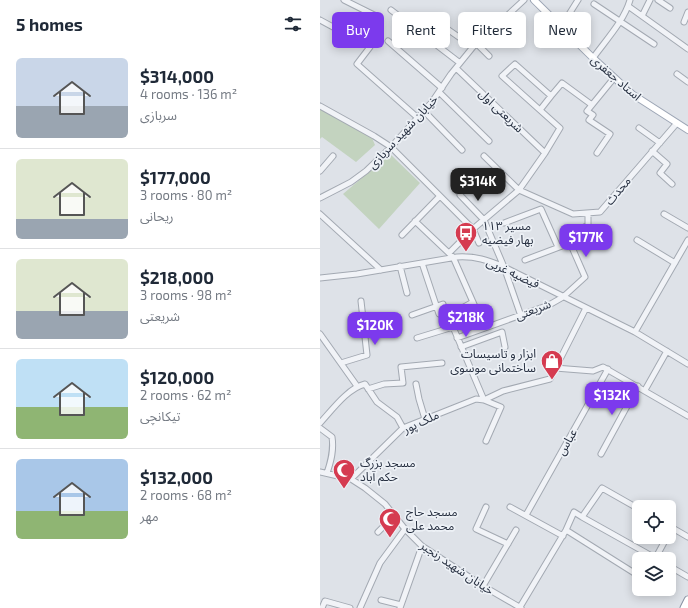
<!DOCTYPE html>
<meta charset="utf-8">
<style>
body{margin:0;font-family:"Exo 2","Noto Sans Arabic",sans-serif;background:#f2f2f3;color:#1f2937;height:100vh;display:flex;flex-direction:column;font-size:15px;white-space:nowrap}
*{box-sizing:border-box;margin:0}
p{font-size:13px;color:#747a83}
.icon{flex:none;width:22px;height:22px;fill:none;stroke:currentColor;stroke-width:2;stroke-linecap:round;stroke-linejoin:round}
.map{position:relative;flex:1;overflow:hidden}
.sheet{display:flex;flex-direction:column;background:#fff;width:320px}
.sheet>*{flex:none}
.top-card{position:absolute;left:12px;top:12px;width:296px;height:36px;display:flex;gap:8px}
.fabs{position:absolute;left:312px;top:500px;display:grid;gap:8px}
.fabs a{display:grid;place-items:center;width:44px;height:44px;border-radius:6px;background:#fff;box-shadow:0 2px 10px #0003;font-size:20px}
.price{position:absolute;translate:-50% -34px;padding:0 9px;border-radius:8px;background:#7c3aed;color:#fff;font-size:13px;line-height:26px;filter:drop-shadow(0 1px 2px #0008)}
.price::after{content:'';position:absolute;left:50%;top:24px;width:12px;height:9px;margin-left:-6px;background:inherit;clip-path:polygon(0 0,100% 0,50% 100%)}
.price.active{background:#222;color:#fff}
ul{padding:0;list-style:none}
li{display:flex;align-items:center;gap:12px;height:100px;padding:0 16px}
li+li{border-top:1px solid #e0e1e3}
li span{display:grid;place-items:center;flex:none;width:112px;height:80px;border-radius:6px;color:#555}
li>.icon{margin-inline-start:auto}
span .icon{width:48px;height:48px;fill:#fffc;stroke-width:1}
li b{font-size:17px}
h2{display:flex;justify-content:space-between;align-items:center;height:48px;padding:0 16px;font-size:17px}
.chip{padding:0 14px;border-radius:6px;background:#fff;box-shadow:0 2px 10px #0003;font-size:14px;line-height:36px}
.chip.active{background:#7c3aed;color:#fff}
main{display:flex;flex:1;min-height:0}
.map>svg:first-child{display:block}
</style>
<main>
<section class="sheet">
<h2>5 homes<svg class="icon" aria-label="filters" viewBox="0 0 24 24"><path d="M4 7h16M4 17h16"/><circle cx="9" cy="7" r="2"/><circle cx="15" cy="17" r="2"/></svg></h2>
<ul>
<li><span style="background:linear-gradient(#c9d6e8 60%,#9aa5b1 0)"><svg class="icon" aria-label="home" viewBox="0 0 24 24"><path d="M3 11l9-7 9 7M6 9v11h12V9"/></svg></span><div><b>$314,000</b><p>4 rooms · 136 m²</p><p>سربازی</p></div></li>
<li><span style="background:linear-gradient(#dfe7d0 75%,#9aa5b1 0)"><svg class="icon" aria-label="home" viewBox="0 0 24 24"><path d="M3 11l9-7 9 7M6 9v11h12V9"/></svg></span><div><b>$177,000</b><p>3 rooms · 80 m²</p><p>ریحانی</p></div></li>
<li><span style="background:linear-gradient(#dfe7d0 65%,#9aa5b1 0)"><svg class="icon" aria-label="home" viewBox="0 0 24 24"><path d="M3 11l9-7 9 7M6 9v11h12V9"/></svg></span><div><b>$218,000</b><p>3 rooms · 98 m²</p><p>شریعتی</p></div></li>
<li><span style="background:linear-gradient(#bfe0f5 60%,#8fb573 0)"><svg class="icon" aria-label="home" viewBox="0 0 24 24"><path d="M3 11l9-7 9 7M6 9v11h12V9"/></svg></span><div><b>$120,000</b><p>2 rooms · 62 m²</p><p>تیکانچی</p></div></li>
<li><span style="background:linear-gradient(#a9c7e8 65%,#8fb573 0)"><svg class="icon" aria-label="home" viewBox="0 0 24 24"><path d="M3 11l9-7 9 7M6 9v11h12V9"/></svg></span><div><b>$132,000</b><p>2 rooms · 68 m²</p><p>مهر</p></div></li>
</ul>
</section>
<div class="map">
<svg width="368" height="608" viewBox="0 0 368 608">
<rect width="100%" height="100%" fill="#dee2e8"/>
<!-- green -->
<path fill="#c3d3bf" d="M 0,107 L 52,138 L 55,145 L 36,162 L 2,137 L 0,139 Z
M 70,154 L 100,183 L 59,229 L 23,194 Z"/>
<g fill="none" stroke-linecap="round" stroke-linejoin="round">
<!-- minor casing -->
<g stroke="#a3a9b2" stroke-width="7">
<path id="minor" d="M 24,0 L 56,16
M 338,0 L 350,8
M 274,4 L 334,44
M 308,6 L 368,49
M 71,10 L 140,63
M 322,16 L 330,0
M 113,19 L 153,47
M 0,20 L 50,47 L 37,64 L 98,118
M 364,22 L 368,12
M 146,27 L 160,41
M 241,27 L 258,0
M 68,41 L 122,88
M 157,44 L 169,56
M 273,58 C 286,40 304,21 310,0
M 136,68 L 225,153
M 357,74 L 368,82
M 119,92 L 169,141
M 0,106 L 54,136 L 71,147 L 153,229 L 159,243
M 220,110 L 231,96
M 104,111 L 142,150
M 319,128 L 340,143
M 332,151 L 347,164 L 340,173 L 352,184
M 277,153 L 290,134 L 269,120 L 273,115 L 267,111 L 294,78
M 164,156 L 199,190 L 253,214 L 280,212 L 357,123
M 0,171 L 13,156
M 140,195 L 164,220 L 184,267 L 201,316
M 0,198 L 31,182 L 46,171 L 71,147 L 112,102 L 131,74 L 153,47 L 204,0
M 0,214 L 61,270
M 344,214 L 368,228
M 95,221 L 133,257 L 164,327
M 184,223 L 221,209 L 238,247
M 82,235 L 119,197
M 317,240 L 355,263
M 129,253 L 153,229 L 199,190 L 225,153 L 240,128 L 182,76 L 195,64 L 231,96 L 242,83 L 272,105
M 205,260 L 250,243
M 102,263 L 119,314
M 80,266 L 87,293
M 0,278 L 37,274 L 137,257 C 156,256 167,260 184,267 L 315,332 L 368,364
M 131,314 L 153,302
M 92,315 L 123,304
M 315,332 L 368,240
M 0,334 L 37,386
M 97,338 L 133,327 L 164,400
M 137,338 L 229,305 L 243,297 L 265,277 L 247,236 L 268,225 L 268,213
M 141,347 L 182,332 L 185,347
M 21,363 L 47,355 L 41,301
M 235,368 L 273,371 L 283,367 L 368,416
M 96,384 L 99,399 L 105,419
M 48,389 L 64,384 L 83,383 L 81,367 L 122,363
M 325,390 L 347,351
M 164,400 L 183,391 L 230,379 L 266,308
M 0,423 C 12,410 28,388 45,384 L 57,402 L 77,417 L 83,428
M 0,428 L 12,437 C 14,450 11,461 7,473
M 281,454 L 318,386
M 0,472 L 31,479 L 45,488 L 65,504 L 85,529 L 102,546 L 163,586 L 201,608
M 31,479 L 83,428 L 156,399 L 164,400 L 181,407 L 166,441
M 166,507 L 156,529 L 188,544
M 190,507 L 243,536
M 206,515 L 288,369
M 262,517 L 337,559
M 349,526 L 368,537
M 246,530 L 319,576
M 58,532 L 75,515
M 349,534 L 352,528
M 335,559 L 347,537
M 349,566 L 368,577
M 163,586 L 196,530
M 61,600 L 81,605
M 200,607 L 246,530 L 254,512 L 262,517 L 282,488 L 319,509
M 2,608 L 5,601 L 30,608
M 40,608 L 60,563 L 85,529
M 80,608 L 102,546"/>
</g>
<!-- major casing -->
<g stroke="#9da6b5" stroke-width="8">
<path id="major" d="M 214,0 L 273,58 L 312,94 L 368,130"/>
</g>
<!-- highway casing -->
<g stroke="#858fa0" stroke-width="9">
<path id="highway" d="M 364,608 L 368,600"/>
</g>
<!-- minor -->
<use href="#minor" stroke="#f1f3f7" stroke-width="5"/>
<!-- major -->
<use href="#major" stroke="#fff" stroke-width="6"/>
<!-- highway -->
<use href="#highway" stroke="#fff" stroke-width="7"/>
</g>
<!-- icons -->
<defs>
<g id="bus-pin" transform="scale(1.15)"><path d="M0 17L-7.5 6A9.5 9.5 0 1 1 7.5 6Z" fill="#d53b50" stroke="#edf1f6"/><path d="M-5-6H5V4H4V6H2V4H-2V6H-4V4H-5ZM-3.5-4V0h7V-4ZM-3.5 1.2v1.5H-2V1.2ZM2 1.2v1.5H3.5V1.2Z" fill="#fff"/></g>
<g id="shop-pin" transform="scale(1.15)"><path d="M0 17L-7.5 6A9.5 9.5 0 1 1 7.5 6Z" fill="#d53b50" stroke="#edf1f6"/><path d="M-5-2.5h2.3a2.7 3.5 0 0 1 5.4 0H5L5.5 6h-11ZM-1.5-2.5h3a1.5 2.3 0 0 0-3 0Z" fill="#fff"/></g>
<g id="mosque-pin" transform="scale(1.15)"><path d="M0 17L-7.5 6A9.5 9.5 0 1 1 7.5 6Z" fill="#d53b50" stroke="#edf1f6"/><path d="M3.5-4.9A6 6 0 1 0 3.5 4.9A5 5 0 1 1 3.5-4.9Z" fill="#fff"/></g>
</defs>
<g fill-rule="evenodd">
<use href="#bus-pin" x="146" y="233"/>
<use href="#shop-pin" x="232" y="361"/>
<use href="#mosque-pin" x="24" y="470"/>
<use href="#mosque-pin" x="70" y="519"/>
</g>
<g text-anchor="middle" stroke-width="3.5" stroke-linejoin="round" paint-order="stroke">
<!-- street labels -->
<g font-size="12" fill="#262f40" stroke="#edf1f6">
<text transform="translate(296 78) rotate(41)" y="4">استاد جعفری</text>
<text transform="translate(181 111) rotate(44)" y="4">شریعتی اول</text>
<text transform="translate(83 132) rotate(-47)" y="4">خیابان شهید سربازی</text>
<text transform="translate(298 191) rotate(-50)" y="4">محدث</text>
<text transform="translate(193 273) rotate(25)" y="4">فیضیه غربی</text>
<text transform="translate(213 310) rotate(-21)" y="4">شریعتی</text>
<text transform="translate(101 422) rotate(-25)" y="4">ملک پور</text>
<text transform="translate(247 442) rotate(-60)" y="4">عباس</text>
<text transform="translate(137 568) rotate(34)" y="4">خیابان شهید رنجبر</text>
</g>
<!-- poi labels -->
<g font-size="12" fill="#262f40" stroke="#edf1f6" text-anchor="start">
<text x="162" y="230">مسیر ۱۱۳<tspan x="162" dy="14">بهار فیضیه</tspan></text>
<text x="216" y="358" text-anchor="end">ابزار و تاسیسات<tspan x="216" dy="14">ساختمانی موسوی</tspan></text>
<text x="40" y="467">مسجد بزرگ<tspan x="40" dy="14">حکم آباد</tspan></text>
<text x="86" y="516">مسجد حاج<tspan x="86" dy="14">محمد علی</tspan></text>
</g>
</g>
</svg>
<div class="fabs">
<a><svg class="icon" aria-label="locate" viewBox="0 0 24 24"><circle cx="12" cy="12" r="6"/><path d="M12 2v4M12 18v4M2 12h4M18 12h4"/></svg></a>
<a><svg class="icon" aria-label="layers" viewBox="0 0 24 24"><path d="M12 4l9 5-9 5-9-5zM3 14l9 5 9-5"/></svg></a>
</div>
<b class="price active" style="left:158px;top:202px">$314K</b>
<b class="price" style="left:266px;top:258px">$177K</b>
<b class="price" style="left:146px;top:338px">$218K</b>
<b class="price" style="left:55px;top:346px">$120K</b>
<b class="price" style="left:292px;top:416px">$132K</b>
<div class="top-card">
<a class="chip active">Buy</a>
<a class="chip">Rent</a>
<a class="chip">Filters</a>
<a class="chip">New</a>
</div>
</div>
</main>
